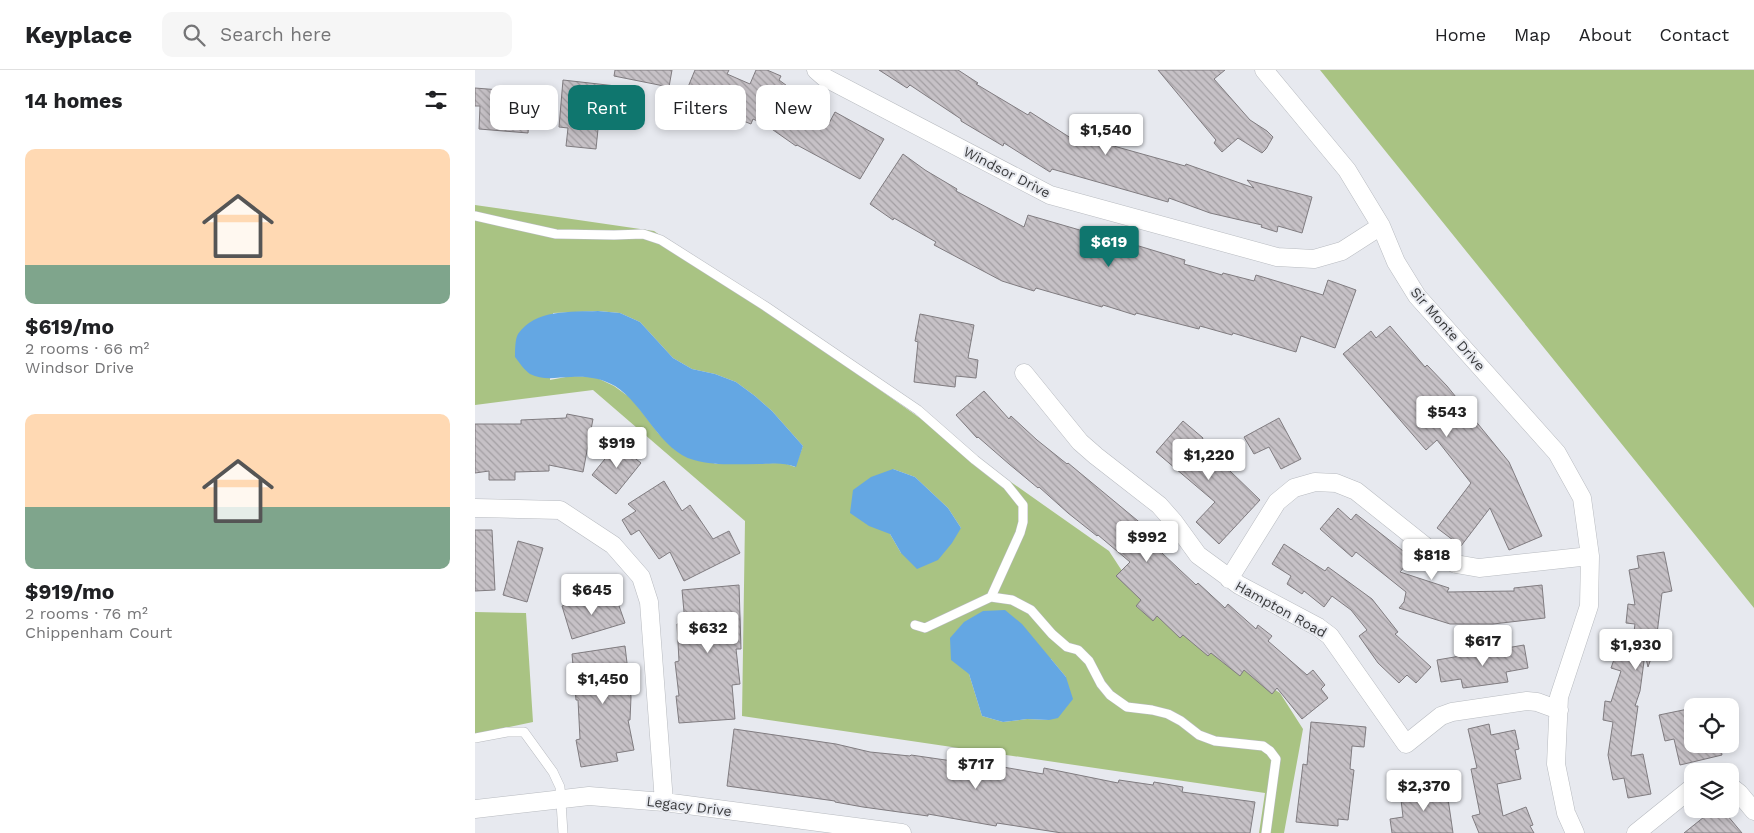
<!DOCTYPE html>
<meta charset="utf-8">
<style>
body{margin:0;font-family:"Work Sans",sans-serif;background:#f6f6f6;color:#202124;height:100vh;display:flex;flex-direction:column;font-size:19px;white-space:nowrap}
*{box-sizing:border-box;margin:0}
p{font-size:16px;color:#757577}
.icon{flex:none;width:28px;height:28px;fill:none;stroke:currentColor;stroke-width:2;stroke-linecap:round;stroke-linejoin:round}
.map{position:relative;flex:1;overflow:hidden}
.side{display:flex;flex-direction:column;background:#fff;width:475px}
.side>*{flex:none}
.banner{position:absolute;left:15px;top:15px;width:475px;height:45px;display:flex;gap:10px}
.buttons{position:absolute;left:1209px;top:628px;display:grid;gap:10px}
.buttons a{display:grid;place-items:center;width:55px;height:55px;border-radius:10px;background:#fff;box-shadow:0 2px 8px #0003;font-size:25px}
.price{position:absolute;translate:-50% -42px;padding:0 11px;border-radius:5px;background:#fff;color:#222;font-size:16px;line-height:32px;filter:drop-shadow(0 1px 2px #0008)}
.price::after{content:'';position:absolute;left:50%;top:30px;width:15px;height:11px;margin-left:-8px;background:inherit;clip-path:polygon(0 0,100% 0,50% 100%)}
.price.on{background:#0f766e;color:#fff}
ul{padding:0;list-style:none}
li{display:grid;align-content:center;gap:10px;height:265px;padding:0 25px}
li span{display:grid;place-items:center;height:155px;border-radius:10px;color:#555}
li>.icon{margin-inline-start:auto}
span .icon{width:90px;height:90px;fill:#fffc;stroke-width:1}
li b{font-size:21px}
h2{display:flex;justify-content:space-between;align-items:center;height:60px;padding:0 25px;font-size:21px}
.tag{padding:0 18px;border-radius:10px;background:#fff;box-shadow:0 2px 8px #0003;font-size:18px;line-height:45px}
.tag.on{background:#0f766e;color:#fff}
header{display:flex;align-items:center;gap:30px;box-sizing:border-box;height:70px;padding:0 25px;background:#fff;border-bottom:1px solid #e0e0e0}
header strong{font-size:24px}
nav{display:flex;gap:28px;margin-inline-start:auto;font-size:18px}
.search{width:350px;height:45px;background:#f6f6f6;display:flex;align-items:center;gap:12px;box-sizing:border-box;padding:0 18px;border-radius:10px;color:#757577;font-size:19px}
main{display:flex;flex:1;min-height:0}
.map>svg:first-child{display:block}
</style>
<header>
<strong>Keyplace</strong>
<div class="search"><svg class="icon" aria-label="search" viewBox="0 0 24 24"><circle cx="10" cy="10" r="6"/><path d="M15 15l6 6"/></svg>Search here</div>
<nav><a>Home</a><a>Map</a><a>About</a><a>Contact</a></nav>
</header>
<main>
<section class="side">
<h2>14 homes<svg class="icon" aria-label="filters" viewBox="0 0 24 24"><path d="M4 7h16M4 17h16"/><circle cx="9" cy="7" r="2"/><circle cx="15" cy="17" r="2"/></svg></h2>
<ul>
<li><span style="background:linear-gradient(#ffd9b3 75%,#7fa58c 0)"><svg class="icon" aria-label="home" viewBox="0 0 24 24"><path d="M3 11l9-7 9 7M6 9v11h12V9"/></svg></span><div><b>$619/mo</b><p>2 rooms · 66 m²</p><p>Windsor Drive</p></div></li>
<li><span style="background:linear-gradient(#ffd9b3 60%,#7fa58c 0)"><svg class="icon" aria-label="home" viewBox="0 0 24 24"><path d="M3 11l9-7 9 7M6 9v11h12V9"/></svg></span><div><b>$919/mo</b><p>2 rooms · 76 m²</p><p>Chippenham Court</p></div></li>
</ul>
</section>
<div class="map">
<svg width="1279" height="763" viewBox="0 0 1279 763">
<defs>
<pattern id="building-back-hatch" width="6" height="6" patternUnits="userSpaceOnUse" patternTransform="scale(1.25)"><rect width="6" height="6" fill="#c6c1c6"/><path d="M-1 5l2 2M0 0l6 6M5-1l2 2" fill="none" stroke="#a29ea2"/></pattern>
</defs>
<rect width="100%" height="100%" fill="#e7e9ef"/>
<!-- green -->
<path fill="#a9c383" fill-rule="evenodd" d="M 845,0 L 1279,0 L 1279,538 Z
M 0,135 L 179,161 L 634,481 L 668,533 L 805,623 L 828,659 L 809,763 L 784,763 L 790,723 L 267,646 L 270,451 L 118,320 L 0,335 ZM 123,241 L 145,243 L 165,252 L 198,288 L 217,299 L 240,304 L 261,312 L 280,326 L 297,341 L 328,376 L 320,397 L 309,393 L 241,394 L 198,378 L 183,363 L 157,329 L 139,316 L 120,307 L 96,306 L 75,310 L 78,243 ZM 418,399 L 440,407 L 473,438 L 486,458 L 426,483 L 415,464 ZM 576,589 L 591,607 L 574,650 L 552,649 L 528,652 L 507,646 L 494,604 Z
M 0,542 L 51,543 L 58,652 L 0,664 Z"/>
<!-- water -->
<path fill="#64a7e3" d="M 123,241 L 145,243 L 165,252 L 198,288 L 217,299 L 240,304 L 261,312 L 280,326 L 297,341 L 328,376 L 321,397 C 307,392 298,394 284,394 C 263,394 240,396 219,390 C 185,381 169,334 140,316 C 126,308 111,306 96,307 C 82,307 69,311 55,304 C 49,300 44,292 40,287 C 40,281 40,269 43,264 C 60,239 96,242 123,241 Z
M 418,399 L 440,407 L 473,438 L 486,458 L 477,473 L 463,490 L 442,499 L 426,483 L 415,464 L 394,456 L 375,443 L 378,420 L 396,407 Z
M 530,540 L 547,554 L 591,607 L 598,629 L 583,648 L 574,650 L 552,649 L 528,652 L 507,646 L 494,604 L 476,590 L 475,568 L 489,552 L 508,541 Z"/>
<!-- building -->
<path fill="url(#building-back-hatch)" stroke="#807c80" d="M 140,0 L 197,0 L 194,17 L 139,6 Z
M 220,0 L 254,0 L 252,4 L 275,14 L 281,0 L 292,0 L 306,6 L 304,10 L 334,32 L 328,40 L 352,57 L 360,42 L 409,69 L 385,109 L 322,75 L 321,76 L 291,55 L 278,49 L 276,54 L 248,43 L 253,33 L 213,17 Z
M 404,0 L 483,0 L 503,13 L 501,14 L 553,45 L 555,42 L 602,72 L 603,66 L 710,96 L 711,94 L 779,118 L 772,110 L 837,127 L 827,163 L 803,156 L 802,162 L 786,157 L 787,155 L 735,143 L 694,128 L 693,132 L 577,99 L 575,102 L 529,73 L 528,76 L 486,51 L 486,49 L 435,15 L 432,18 Z
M 683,0 L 750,0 L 739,9 L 775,50 L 792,61 L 798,67 L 791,79 L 787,83 L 763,68 L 747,82 L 739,73 L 741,70 Z
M 88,10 L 141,16 L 138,40 L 125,39 L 121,79 L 91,76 L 93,58 L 84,57 Z
M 0,18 L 25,20 L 24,30 L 56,32 L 53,63 L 4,59 L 5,36 L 0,36 Z
M 428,84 L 450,100 L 482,119 L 481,121 L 549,157 L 553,145 L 615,163 L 613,172 L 651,184 L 654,173 L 710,190 L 709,194 L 747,205 L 748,203 L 779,211 L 781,205 L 848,225 L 853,210 L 881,220 L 860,278 L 826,266 L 821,282 L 758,263 L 757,265 L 725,256 L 724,259 L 661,243 L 660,245 L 628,235 L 627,237 L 561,218 L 559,221 L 527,211 L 459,175 L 461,172 L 419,148 L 418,150 L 395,134 Z
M 445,244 L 499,255 L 493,288 L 503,290 L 501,308 L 481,306 L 480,317 L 439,312 L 443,272 L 440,271 Z
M 915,256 L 950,297 L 952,295 L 972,316 L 1034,392 L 1067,466 L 1034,480 L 1015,438 L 986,476 L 962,458 L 996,413 L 962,370 L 951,380 L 868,284 L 896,261 L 901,268 Z
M 509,321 L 534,349 L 536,346 L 562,370 L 592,394 L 593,393 L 680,465 L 693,477 L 687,483 L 721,515 L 723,513 L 750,538 L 753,534 L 781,559 L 783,555 L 797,566 L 793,571 L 832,605 L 838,600 L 850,615 L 846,619 L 853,628 L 827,649 L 802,618 L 797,624 L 769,600 L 765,606 L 736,583 L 733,586 L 708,565 L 705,568 L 682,546 L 678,551 L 661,536 L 666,530 L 641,506 L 655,492 L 623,465 L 622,466 L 593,443 L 564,417 L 563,418 L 534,394 L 503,367 L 502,368 L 481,345 Z
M 92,344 L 118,349 L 108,402 L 74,395 L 74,401 L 40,402 L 40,410 L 14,410 L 14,401 L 0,403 L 0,354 L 46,354 L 46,350 L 91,348 Z
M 804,348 L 826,389 L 806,399 L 794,377 L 779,384 L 769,367 Z
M 708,351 L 728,368 L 727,370 L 758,395 L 754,400 L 785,430 L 744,474 L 721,452 L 740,432 L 681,382 Z
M 142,374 L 166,393 L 141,424 L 117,405 Z
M 189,411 L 207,441 L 215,435 L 238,469 L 254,461 L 265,483 L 209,511 L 195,482 L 184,489 L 164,460 L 156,465 L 147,450 L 161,441 L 153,434 Z
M 863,438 L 876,450 L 881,444 L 937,488 L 925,502 L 974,518 L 972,522 L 1039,521 L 1039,518 L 1067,515 L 1070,548 L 1018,554 L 975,554 L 924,538 L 929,532 L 931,522 L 881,482 L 877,487 L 845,459 Z
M 0,460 L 17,460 L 20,520 L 0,521 Z
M 43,471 L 68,478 L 52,532 L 28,525 Z
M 809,474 L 850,501 L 853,497 L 897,529 L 923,562 L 920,564 L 956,597 L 941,613 L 932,605 L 924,613 L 903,593 L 884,566 L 892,560 L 876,540 L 857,526 L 849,537 L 829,521 L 827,524 L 812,514 L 816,506 L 797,494 Z
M 1189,482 L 1197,521 L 1187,523 L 1180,580 L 1179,580 L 1173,597 L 1170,584 L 1165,621 L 1160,636 L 1163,636 L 1156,686 L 1168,684 L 1176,724 L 1153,728 L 1149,708 L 1138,710 L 1133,685 L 1138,652 L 1128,650 L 1130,631 L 1136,632 L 1146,601 L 1136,598 L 1142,581 L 1156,585 L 1160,554 L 1151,553 L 1153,534 L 1160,535 L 1154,500 L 1164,498 L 1162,486 Z
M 264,515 L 266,579 L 261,579 L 265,614 L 257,615 L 260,649 L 204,653 L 201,626 L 204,626 L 200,592 L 204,591 L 202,554 L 210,553 L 207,520 Z
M 123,525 L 126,535 L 142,530 L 150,553 L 97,569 L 87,536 Z
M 1049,575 L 1053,598 L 1031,602 L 1033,612 L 988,618 L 986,609 L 966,612 L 962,590 Z
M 150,576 L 156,627 L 155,650 L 153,650 L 159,680 L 141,683 L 143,691 L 106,697 L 101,670 L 105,669 L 103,630 L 101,630 L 97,584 Z
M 1213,639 L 1218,659 L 1218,674 L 1245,674 L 1247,685 L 1205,695 L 1199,669 L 1190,671 L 1184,645 Z
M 836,652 L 891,657 L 889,677 L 877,676 L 875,699 L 879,700 L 873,750 L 863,749 L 863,756 L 821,752 L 828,694 L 832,695 Z
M 1014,654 L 1016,665 L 1040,660 L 1044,679 L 1040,680 L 1046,709 L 1022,714 L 1028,746 L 1051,737 L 1058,755 L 1055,756 L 1059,763 L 1004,763 L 997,746 L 1005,744 L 996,699 L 1002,698 L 993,659 Z
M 259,659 L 361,674 L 395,682 L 435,686 L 436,685 L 505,695 L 505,693 L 568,704 L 569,698 L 643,713 L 644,710 L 678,715 L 679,712 L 708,717 L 707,722 L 780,732 L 775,763 L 587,763 L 522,753 L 521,756 L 453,744 L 453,746 L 388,737 L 360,732 L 360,731 L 252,716 Z
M 971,715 L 978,763 L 917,763 L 915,749 L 928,747 L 925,721 Z
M 1239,739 L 1247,739 L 1267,763 L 1209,763 Z"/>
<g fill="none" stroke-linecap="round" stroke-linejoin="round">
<!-- lane casing -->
<g stroke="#b8bbc0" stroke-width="10">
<path id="lane" d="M 0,146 L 81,164 L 139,165 L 168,164 L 186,170 L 290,236 L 443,340 L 500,390 L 532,415 L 548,435 L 548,452 L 545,463 L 516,527
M 440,555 L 450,558 L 516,527 L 537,530 L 556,540 L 577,564 L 592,577 L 603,580 L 614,591 L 626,614 L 635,625 L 652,637 L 677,640 L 693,644 L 706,651 L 724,665 L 740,671 L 788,676 L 795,681 L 801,689 L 791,763
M 0,668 L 32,662 L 49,662 L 78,702 L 85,717 L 88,763"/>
</g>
<!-- street casing -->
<g stroke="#b8bbc0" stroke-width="19">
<path id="street" d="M 341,0 L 349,7 L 575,125 L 802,187 L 839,189 L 867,181 L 906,156
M 789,0 L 872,100 L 906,156 L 921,192 L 942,226 L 1082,383 L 1107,428 L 1115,486 L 1114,536 L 1084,627 L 1081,694 L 1091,743 L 1100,763
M 549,303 L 605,372 L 621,386 L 684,435 L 699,452 L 723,485 L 764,515 L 843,557 L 855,566 L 931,674 L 966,646 L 977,642 L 1052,631 L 1062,632 L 1084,640
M 0,438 L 85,440 L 138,475 L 166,507 L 174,532 L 189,732
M 754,509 L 802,432 L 819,418 L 840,412 L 861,413 L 881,421 L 960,484 L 981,494 L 1004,498 L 1115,486
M 1255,716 L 1264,723 L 1279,741
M 0,739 L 114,726 L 189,732 L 427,763
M 1161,763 L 1218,717"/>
</g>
<!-- lane -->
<use href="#lane" stroke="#fff" stroke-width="9"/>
<!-- street -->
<use href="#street" stroke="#fff" stroke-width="18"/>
</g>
<g text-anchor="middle" stroke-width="4" stroke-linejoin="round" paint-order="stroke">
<!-- street labels -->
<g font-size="14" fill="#38393b" stroke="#e7e9ef">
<text transform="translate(532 102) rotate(27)" y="5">Windsor Drive</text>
<text transform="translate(973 259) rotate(49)" y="5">Sir Monte Drive</text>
<text transform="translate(806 539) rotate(29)" y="5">Hampton Road</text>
<text transform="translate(214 736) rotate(7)" y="5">Legacy Drive</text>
</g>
</g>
</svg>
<div class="buttons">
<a><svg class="icon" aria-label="locate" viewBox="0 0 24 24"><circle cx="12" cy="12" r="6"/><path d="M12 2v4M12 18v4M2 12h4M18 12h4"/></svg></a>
<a><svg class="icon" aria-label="layers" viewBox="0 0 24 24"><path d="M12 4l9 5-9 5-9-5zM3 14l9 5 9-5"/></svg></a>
</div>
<b class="price" style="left:631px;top:86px">$1,540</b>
<b class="price on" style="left:634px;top:198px">$619</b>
<b class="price" style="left:972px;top:368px">$543</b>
<b class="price" style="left:142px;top:399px">$919</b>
<b class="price" style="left:734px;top:411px">$1,220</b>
<b class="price" style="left:672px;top:493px">$992</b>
<b class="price" style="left:957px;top:511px">$818</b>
<b class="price" style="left:117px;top:546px">$645</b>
<b class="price" style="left:233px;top:584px">$632</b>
<b class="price" style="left:1008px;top:597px">$617</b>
<b class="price" style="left:1161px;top:601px">$1,930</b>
<b class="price" style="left:128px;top:635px">$1,450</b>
<b class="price" style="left:501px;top:720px">$717</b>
<b class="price" style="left:949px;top:742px">$2,370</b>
<div class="banner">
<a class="tag">Buy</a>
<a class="tag on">Rent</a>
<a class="tag">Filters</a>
<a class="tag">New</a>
</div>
</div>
</main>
